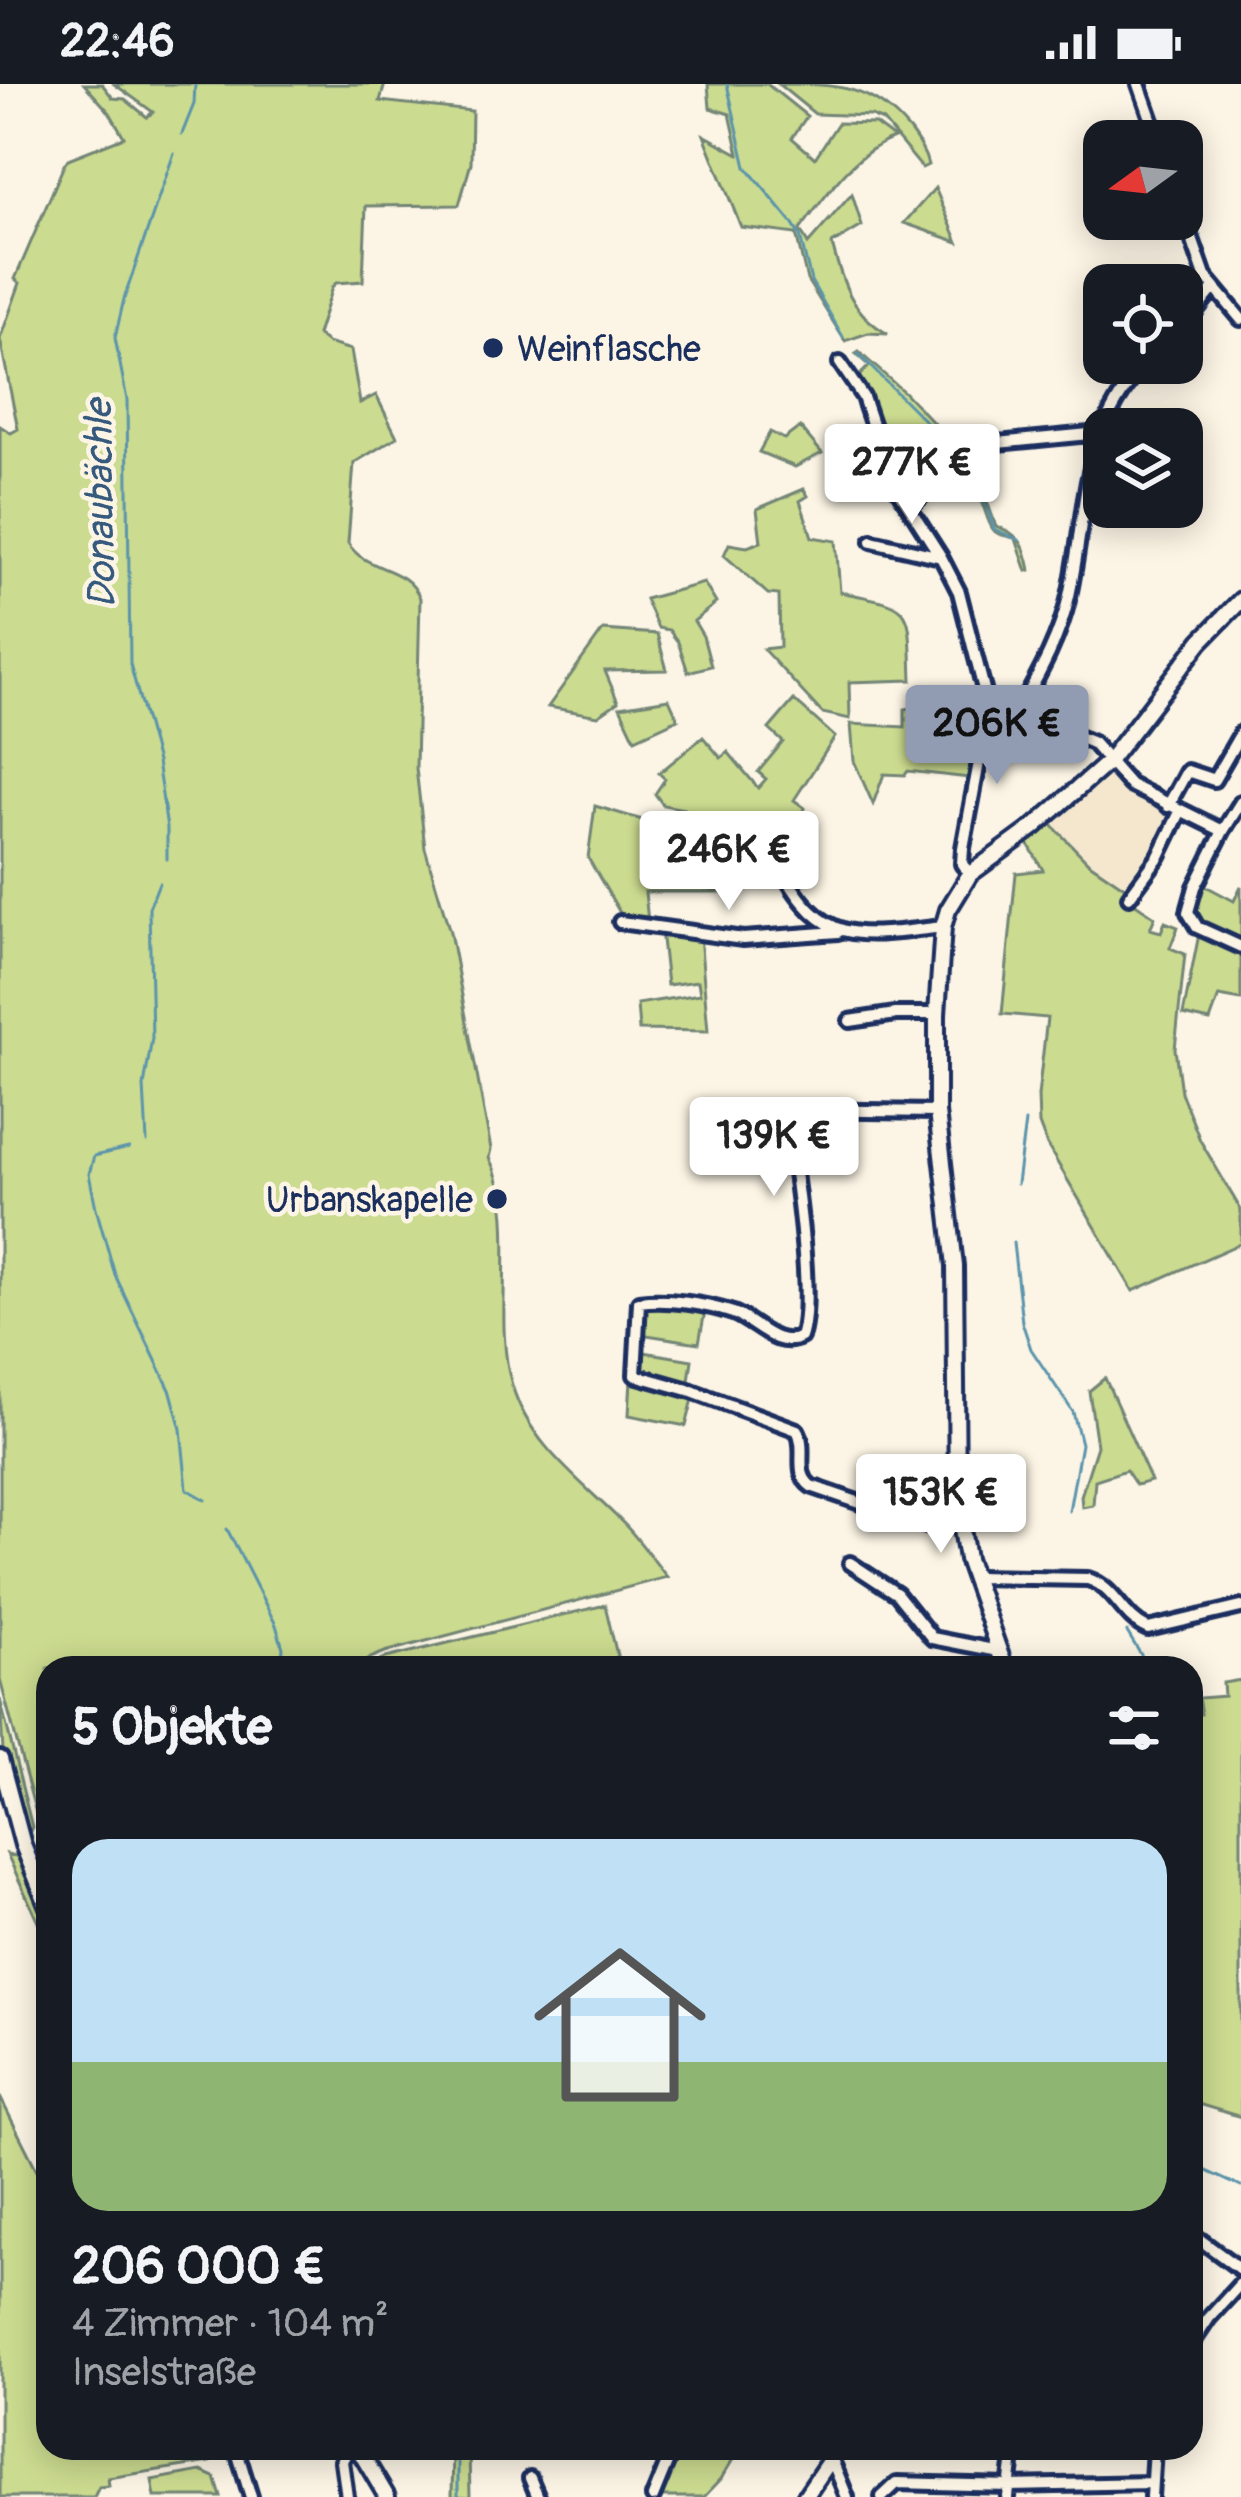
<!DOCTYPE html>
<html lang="de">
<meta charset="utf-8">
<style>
body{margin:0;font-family:Pangolin,sans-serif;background:#20242c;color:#f1f3f6;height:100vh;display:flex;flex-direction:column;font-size:45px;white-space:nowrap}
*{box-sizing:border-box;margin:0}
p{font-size:39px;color:#9ea1a6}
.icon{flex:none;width:66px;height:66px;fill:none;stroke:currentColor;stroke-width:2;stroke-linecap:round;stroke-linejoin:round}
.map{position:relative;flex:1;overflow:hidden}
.drawer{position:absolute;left:36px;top:1572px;width:1167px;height:804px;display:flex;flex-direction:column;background:#171b24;border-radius:36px;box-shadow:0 6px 30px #0003}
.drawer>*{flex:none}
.needle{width:78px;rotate:255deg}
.fabs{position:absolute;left:1083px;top:36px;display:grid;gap:24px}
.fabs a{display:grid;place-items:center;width:120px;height:120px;border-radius:24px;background:#171b24;box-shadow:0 6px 30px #0003;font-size:60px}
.price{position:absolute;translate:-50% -102px;padding:0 27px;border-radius:12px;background:#fff;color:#222;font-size:39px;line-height:78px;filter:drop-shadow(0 3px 6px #0008)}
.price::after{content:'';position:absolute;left:50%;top:72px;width:36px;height:27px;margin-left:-18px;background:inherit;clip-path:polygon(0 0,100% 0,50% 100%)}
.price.selected{background:#919bb2;color:#111}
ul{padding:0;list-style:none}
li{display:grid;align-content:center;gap:24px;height:636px;padding:0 36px}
li span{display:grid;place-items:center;height:372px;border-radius:36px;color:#555}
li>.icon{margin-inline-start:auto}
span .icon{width:216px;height:216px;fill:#fffc;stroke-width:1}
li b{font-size:51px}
h2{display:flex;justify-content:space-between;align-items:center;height:144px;padding:0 36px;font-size:51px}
.status{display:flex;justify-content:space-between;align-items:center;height:84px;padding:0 60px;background:#171b24;direction:ltr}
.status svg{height:33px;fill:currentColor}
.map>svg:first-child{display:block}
</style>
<div class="status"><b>22:46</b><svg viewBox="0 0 49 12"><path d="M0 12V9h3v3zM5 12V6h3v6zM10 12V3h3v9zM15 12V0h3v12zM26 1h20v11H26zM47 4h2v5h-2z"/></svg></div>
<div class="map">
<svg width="1241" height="2413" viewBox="0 0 1241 2413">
<rect width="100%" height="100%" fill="#fcf5e5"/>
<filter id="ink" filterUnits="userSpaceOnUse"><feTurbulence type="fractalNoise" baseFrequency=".00833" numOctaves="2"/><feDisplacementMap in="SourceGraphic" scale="24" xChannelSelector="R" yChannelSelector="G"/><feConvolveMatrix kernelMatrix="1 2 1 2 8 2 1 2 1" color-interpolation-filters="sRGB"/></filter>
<g filter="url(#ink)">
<!-- built -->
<path fill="#f4e7ce" d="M 1103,687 L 1177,731 L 1129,806 L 1088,778 L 1048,737 Z"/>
<!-- green -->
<path fill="#cbdb8f" stroke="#738576" stroke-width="3" d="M 84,0 L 102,0 L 113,14 L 125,15 L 147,33 L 153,28 L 114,0 L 385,0 L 380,17 L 472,27 L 471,79 L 459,121 L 366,122 L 363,197 L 336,199 L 332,203 L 317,251 L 327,259 L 351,266 L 360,319 L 376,311 L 397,353 L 354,379 L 348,459 C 366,489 406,480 420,514 L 416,684 L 425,764 L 450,848 L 491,1065 L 489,1074 C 521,1133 491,1232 512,1301 C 530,1362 583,1398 626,1442 C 641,1458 653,1476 667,1493 L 385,1568 L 368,1575 L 360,1584 L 48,1584 L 48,1745 L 41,1748 L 0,1596 L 0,342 L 11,349 L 18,345 L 0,255 L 20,199 L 15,195 L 64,81 L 68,75 L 124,53 L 110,29 Z
M 708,0 L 767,0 L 807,32 L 792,54 L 815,74 L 838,39 L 875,40 L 894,54 C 853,69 825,113 800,146 L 808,160 L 852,110 L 862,142 L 832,160 C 842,198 852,230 888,250 L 868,249 L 845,257 L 807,196 L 796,150 L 741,143 L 704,51 L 739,70 L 730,30 L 710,24 Z
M 778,0 C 834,0 872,0 910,47 C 918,58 925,68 928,81 L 922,84 L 883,37 L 871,32 L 815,30 Z
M 935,104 L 958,158 L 904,139 Z
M 859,268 L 905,309 L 961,368 L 954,374 L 929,345 L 886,363 L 868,315 L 856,295 L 869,282 L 856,270 Z
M 800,343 L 822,369 L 795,383 L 759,368 L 770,348 L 784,355 Z
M 964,372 L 976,387 L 996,442 C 1020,451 1025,460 1030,486 L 1027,487 L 1016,455 C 1010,452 1002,452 997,449 C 984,442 982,396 960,377 Z
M 804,405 L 808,412 L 800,417 L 812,453 L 836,457 L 840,508 C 916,523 909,519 912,596 L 849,598 L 850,635 L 822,629 L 763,565 L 780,563 L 779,511 L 768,510 L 724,471 L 729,460 L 747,463 L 761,458 L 757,425 Z
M 704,499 L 716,519 L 694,537 L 703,552 L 711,582 L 688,588 L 678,558 L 669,546 L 658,544 L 645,515 Z
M 603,546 L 657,550 L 667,586 L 605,587 L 618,618 L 598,632 L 548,623 Z
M 669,615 L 678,635 L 635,655 L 620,623 Z
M 794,616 L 835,653 L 794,716 L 805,724 L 799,746 L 766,761 L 732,753 L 730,808 L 645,808 L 648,838 L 627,835 L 619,827 L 588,774 L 595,722 L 663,742 L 673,760 L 683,761 L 684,725 L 663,721 L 655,710 L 665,695 L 659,689 L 703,653 L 721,674 L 728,668 L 758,704 L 766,695 L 758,688 L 783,658 L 769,645 Z
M 912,624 L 935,627 L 935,651 L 978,659 L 970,694 L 908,687 L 905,691 L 884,690 L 873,720 L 854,677 L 851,640 L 905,643 L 905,625 Z
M 1048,737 L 1088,778 L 1129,806 L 1125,813 L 1155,833 L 1150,845 L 1161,848 L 1165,838 L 1178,843 L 1170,864 L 1185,870 L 1175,965 L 1181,1008 L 1200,1056 L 1241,1126 L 1241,1159 L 1133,1207 L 1047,1061 L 1039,1040 L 1038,1012 L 1047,934 L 1002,930 L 1016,789 L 1043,786 L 1026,756 Z
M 1202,800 L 1234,817 L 1241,802 L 1241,860 L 1196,838 L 1193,819 Z
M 661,846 L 700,851 L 708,947 L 639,946 L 637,920 L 700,910 L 698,897 L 667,901 Z
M 1199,850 L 1241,870 L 1241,916 L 1219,912 L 1210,937 L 1183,931 Z
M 646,1222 L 705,1227 L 699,1259 L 640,1250 L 642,1226 Z
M 638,1267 L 692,1276 L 688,1303 L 641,1287 Z
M 1105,1294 L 1151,1397 L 1136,1401 L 1126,1386 L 1095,1396 L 1093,1421 L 1082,1423 L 1081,1412 L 1097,1362 L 1089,1307 Z
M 631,1295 L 694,1311 L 686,1342 L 629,1331 Z
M 605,1521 L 620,1584 L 366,1584 L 386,1574 Z
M 1241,1596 L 1241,2033 L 1191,2018 L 1191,1631 L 1201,1630 L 1198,1614 L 1224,1612 L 1223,1599 Z
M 0,1615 L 32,1743 L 28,1751 L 3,1667 Z
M 7,1770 L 20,1773 L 23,1778 L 48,1837 L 48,1859 Z
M 0,2013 L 48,2108 L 48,2364 L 207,2364 L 210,2378 L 108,2394 L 109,2402 L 99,2403 L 94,2413 L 0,2413 Z
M 453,2364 L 469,2364 L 470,2413 L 452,2413 Z
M 675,2364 L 733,2364 L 738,2367 L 721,2395 L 704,2413 L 659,2413 Z
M 201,2387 L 215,2393 L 221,2413 L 155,2413 L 152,2396 Z"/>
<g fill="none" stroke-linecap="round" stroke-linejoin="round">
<!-- stream -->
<path stroke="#5b94ac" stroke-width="3" d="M 727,0 L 746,83 L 792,139 L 800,152 L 811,197 L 843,253
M 182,50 L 194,20 L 195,0
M 858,270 L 957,369
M 965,376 L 979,399 L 994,445 L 1019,456
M 167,775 L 167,744 L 157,678 L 130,580 L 127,316 L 115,254 L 124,215 L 174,69
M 147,1058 L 144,1002 L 152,954 L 149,824 L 159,799
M 129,1064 L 94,1072 L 89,1090 L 96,1124 L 115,1191 L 171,1308 L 181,1345 L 187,1405 L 206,1416
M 1017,1100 L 1025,1038
M 1013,1159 L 1022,1238 L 1031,1265 L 1073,1328 L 1081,1360 L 1069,1427
M 227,1445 L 276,1541 L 283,1564 L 281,1584
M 1127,1548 L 1149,1584
M 1191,2080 L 1241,2103
M 458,2413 L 458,2364"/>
<!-- minor casing -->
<g stroke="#1b2f5e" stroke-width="20">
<path id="minor" d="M 1139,0 L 1159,57
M 1182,126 L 1205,192 L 1241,235
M 1182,244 L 1213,205
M 840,279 L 863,313 L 890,393 L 941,473 L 959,508 L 989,625 L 963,764 L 962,780 L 970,790
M 910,423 L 976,361 L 1100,349
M 872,457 L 941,473
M 1021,623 C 1041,587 1060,553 1069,512 C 1088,425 1080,348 1146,279
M 989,625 L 1021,623 L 1032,634 L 1093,659 L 1130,701 L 1223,747 L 1241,718
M 1168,722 L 1187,687 L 1214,696 L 1241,649
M 1223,747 L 1195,803 L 1188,828 L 1197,843 L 1241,863
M 797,752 L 771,766 C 820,861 844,855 943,843
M 1129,813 L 1159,772 L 1180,728
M 620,838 L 743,855 L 838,848
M 850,937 L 896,930 L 937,930
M 937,1028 L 795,1026 L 788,1037 C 794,1084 815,1213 801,1253 C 776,1266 755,1237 733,1229 C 706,1220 666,1214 639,1218 L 635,1291 L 692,1307 L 797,1346 C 808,1364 793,1389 811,1402 L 927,1442 L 959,1438
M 850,1479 L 897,1510 L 932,1554 L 998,1567
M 973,1493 L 1088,1495 C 1116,1504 1122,1534 1148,1545 L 1241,1523
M 1191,2149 L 1241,2186
M 1191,2261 L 1209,2234 L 1241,2199
M 236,2364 L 251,2413
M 827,2364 L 847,2413
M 530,2394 L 538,2413
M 347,2413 L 342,2377 L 349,2364
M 653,2413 L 673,2364
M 882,2413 L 897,2399 L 1009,2402 L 1151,2399
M 1008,2413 L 1014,2364
M 1151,2413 L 1154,2364"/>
</g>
<!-- tertiary casing -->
<g stroke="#1b2f5e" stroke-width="22">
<path id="tertiary" d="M 1005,1584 L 967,1475 L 957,1414 L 955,1182 L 937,1028 L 937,930 L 943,843 L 948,826 L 970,790 L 1034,743 L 1107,679 L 1201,557 L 1241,516
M 0,1675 L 23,1761 L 48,1823
M 358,2364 L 387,2413
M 805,2413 L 838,2364"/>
</g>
<!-- minor -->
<use href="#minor" stroke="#fcf5e5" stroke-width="10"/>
<!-- tertiary -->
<use href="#tertiary" stroke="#fcf5e5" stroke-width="14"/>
</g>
</g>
<!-- markers -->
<g fill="#1b2f5e" stroke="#fcf5e5" stroke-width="4.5">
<circle cx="493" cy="264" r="12"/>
<circle cx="497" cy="1115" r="12"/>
</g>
<g text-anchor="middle" stroke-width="9" stroke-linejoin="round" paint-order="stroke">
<!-- poi labels -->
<g font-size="36" fill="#1b2f5e" stroke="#fcf5e5" text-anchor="start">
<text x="517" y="277">Weinflasche</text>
<text x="473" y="1128" text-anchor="end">Urbanskapelle</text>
</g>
<!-- water labels -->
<g font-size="39" font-style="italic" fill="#36597e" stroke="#fcf5e5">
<text transform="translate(99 420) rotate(-91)" y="14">Donaubächle</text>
</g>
</g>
</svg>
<div class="fabs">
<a><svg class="needle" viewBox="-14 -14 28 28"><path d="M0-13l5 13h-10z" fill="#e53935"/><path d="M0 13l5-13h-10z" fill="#9ea1a6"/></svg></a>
<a><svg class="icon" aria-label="locate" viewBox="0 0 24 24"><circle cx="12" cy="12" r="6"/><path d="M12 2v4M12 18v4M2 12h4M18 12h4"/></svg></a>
<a><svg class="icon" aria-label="layers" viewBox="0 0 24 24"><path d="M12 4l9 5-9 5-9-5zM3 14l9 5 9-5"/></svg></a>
</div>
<b class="price" style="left:912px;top:442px">277K €</b>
<b class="price selected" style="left:997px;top:703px">206K €</b>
<b class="price" style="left:729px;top:829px">246K €</b>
<b class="price" style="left:774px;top:1115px">139K €</b>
<b class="price" style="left:941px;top:1472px">153K €</b>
<section class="drawer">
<h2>5 Objekte<svg class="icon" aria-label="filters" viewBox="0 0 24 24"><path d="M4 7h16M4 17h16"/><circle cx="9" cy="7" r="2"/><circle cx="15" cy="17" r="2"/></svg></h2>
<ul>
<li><span style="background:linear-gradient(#bfe0f5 60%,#8fb573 0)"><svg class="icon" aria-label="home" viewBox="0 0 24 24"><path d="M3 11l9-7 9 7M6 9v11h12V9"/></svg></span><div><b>206 000 €</b><p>4 Zimmer · 104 m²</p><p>Inselstraße</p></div></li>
</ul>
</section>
</div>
